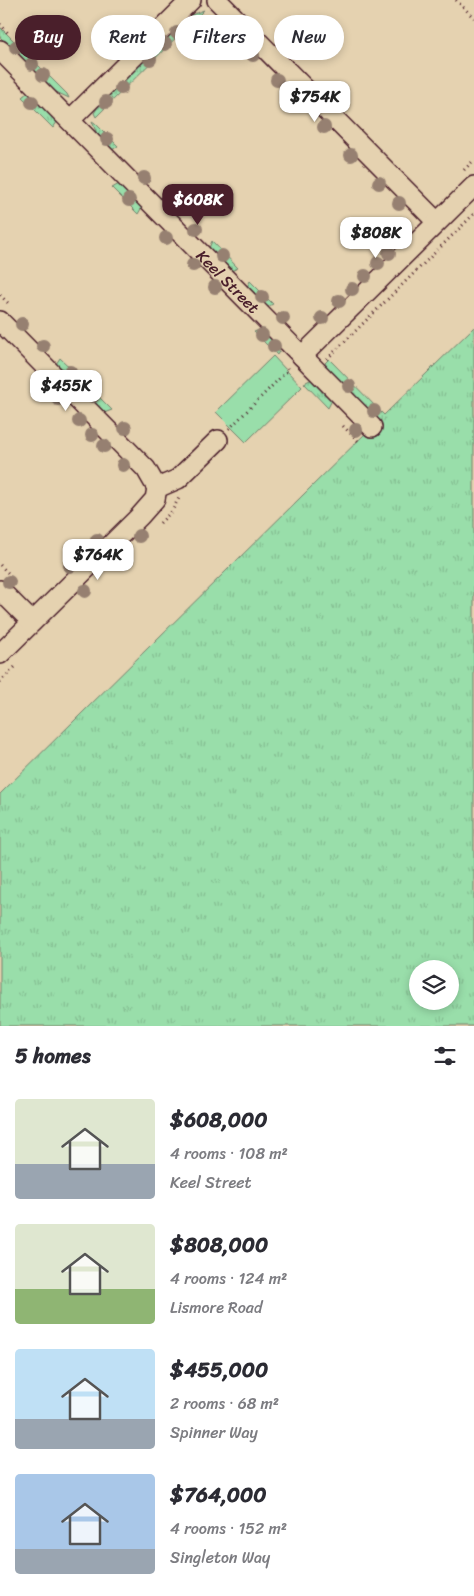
<!DOCTYPE html>
<meta charset="utf-8">
<style>
body{margin:0;font-family:Sriracha,sans-serif;background:#f2f2f3;color:#2b2b33;height:100vh;display:flex;flex-direction:column;font-size:19px;white-space:nowrap}
*{box-sizing:border-box;margin:0}
p{font-size:16px;color:#7c7c81}
.icon{flex:none;width:28px;height:28px;fill:none;stroke:currentColor;stroke-width:2;stroke-linecap:round;stroke-linejoin:round}
.map{position:relative;height:1026px;overflow:hidden}
.panel{display:flex;flex-direction:column;background:#fff;flex:1}
.panel>*{flex:none}
.top-card{position:absolute;left:15px;top:15px;width:445px;height:45px;display:flex;gap:10px}
.tools{position:absolute;left:409px;top:960px;display:grid;gap:10px}
.tools a{display:grid;place-items:center;width:50px;height:50px;border-radius:50%;background:#fff;box-shadow:0 2px 8px #0003;font-size:25px}
.price{position:absolute;translate:-50% -42px;padding:0 11px;border-radius:10px;background:#fff;color:#222;font-size:16px;line-height:32px;filter:drop-shadow(0 1px 2px #0008)}
.price::after{content:'';position:absolute;left:50%;top:30px;width:15px;height:11px;margin-left:-8px;background:inherit;clip-path:polygon(0 0,100% 0,50% 100%)}
.price.active{background:#4a1f2b;color:#fff}
ul{padding:0;list-style:none}
li{display:flex;align-items:center;gap:15px;height:125px;padding:0 15px}
li span{display:grid;place-items:center;flex:none;width:140px;height:100px;border-radius:5px;color:#555}
li>.icon{margin-inline-start:auto}
span .icon{width:60px;height:60px;fill:#fffc;stroke-width:1}
li b{font-size:21px}
h2{display:flex;justify-content:space-between;align-items:center;height:60px;padding:0 15px;font-size:21px}
.pill{padding:0 18px;border-radius:22px;background:#fff;box-shadow:0 2px 8px #0003;font-size:18px;line-height:45px}
.pill.active{background:#4a1f2b;color:#fff}
.map>svg:first-child{display:block}
</style>
<div class="map">
<svg width="474" height="1026" viewBox="0 0 474 1026">
<defs>
<pattern id="grass-tufts" width="24" height="20" patternUnits="userSpaceOnUse" patternTransform="scale(1.25)"><rect width="24" height="20" fill="#99deaa"/><path d="M3 7l-1-3M5 7V3M7 7l1-3M15 17l-1-3M17 17v-4M19 17l1-3" fill="none" stroke="#85be92"/></pattern>
</defs>
<rect width="100%" height="100%" fill="#e5d2b0"/>
<filter id="ink" filterUnits="userSpaceOnUse"><feTurbulence type="fractalNoise" baseFrequency=".02" numOctaves="2"/><feDisplacementMap in="SourceGraphic" scale="10" xChannelSelector="R" yChannelSelector="G"/><feConvolveMatrix kernelMatrix="1 2 1 2 8 2 1 2 1" color-interpolation-filters="sRGB"/></filter>
<g filter="url(#ink)">
<!-- grass -->
<path fill="url(#grass-tufts)" stroke="#727e6a" fill-rule="evenodd" d="M 204,10 L 202,12 L 96,117 L 94,113 L 100,104 L 189,16 Z
M 0,27 L 67,94 L 69,98 L 52,90 L 0,37 Z
M 28,92 L 57,122 L 53,128 L 22,97 Z
M 92,121 L 95,123 L 118,146 L 112,150 L 96,132 Z
M 119,184 L 142,207 L 138,214 L 112,188 Z
M 212,241 L 238,268 L 231,271 L 209,248 Z
M 250,281 L 273,304 L 267,307 L 247,287 Z
M 474,327 L 474,1026 L 0,1026 L 0,794 L 378,421 L 330,372 L 325,363 L 329,359 L 384,415 ZM 418,969 L 450,969 L 450,1001 L 418,1001 Z
M 261,329 L 281,348 L 277,355 L 254,332 Z
M 60,358 L 82,379 L 74,383 L 56,364 Z
M 312,379 L 332,400 L 328,408 L 304,383 Z
M 87,385 L 112,410 L 104,413 L 83,392 Z"/>
<!-- park -->
<path fill="#99deaa" stroke="#727e6a" d="M 273,356 L 302,387 L 246,442 L 216,412 Z"/>
<g fill="none" stroke-linecap="round" stroke-linejoin="round">
<!-- minor casing -->
<g stroke="#4a1f2b" stroke-width="22">
<g id="minor">
<path d="M 217,0 L 437,222"/>
<path id="s1" d="M 0,50 L 372,427"/>
<path d="M 70,120 L 191,0"/>
<path d="M 0,321 L 146,469 L 157,488 L 155,499 L 140,516 L 0,654"/>
<path d="M 302,356 L 474,186"/>
<path d="M 157,488 L 178,479 L 218,440"/>
<path d="M 0,590 L 32,622"/>
</g>
</g>
<!-- path -->
<path stroke="#4a1f2b" stroke-width="3" stroke-dasharray="1 4" stroke-linecap="butt" d="M 456,0 L 474,18
M 0,24 L 10,35
M 464,170 L 474,160
M 0,295 L 9,304
M 327,359 L 474,214
M 343,426 L 358,441
M 229,429 L 288,370 L 287,368
M 160,523 L 172,511 L 180,496
M 0,565 L 8,573
M 0,682 L 16,666"/>
<!-- minor -->
<use href="#minor" stroke="#e5d2b0" stroke-width="19"/>
</g>
<!-- trees -->
<g fill="#968071">
<circle cx="224" cy="25" r="7"/>
<circle cx="177" cy="33" r="7"/>
<circle cx="165" cy="44" r="7"/>
<circle cx="16" cy="47" r="7"/>
<circle cx="253" cy="55" r="7"/>
<circle cx="150" cy="59" r="7"/>
<circle cx="32" cy="64" r="7"/>
<circle cx="43" cy="75" r="7"/>
<circle cx="277" cy="80" r="7"/>
<circle cx="121" cy="88" r="7"/>
<circle cx="32" cy="102" r="7"/>
<circle cx="106" cy="102" r="7"/>
<circle cx="300" cy="102" r="7"/>
<circle cx="324" cy="127" r="7"/>
<circle cx="107" cy="139" r="7"/>
<circle cx="351" cy="155" r="7"/>
<circle cx="144" cy="178" r="7"/>
<circle cx="379" cy="183" r="7"/>
<circle cx="129" cy="200" r="7"/>
<circle cx="399" cy="203" r="7"/>
<circle cx="196" cy="229" r="7"/>
<circle cx="166" cy="238" r="7"/>
<circle cx="400" cy="241" r="7"/>
<circle cx="389" cy="253" r="7"/>
<circle cx="222" cy="256" r="7"/>
<circle cx="378" cy="263" r="7"/>
<circle cx="193" cy="265" r="7"/>
<circle cx="365" cy="276" r="7"/>
<circle cx="215" cy="287" r="7"/>
<circle cx="352" cy="289" r="7"/>
<circle cx="262" cy="297" r="7"/>
<circle cx="339" cy="301" r="7"/>
<circle cx="283" cy="318" r="7"/>
<circle cx="322" cy="318" r="7"/>
<circle cx="22" cy="324" r="7"/>
<circle cx="262" cy="335" r="7"/>
<circle cx="43" cy="346" r="7"/>
<circle cx="274" cy="346" r="7"/>
<circle cx="70" cy="372" r="7"/>
<circle cx="39" cy="380" r="7"/>
<circle cx="349" cy="386" r="7"/>
<circle cx="93" cy="396" r="7"/>
<circle cx="58" cy="399" r="7"/>
<circle cx="374" cy="411" r="7"/>
<circle cx="79" cy="421" r="7"/>
<circle cx="125" cy="428" r="7"/>
<circle cx="356" cy="430" r="7"/>
<circle cx="92" cy="435" r="7"/>
<circle cx="104" cy="446" r="7"/>
<circle cx="123" cy="465" r="7"/>
<circle cx="139" cy="536" r="7"/>
<circle cx="97" cy="540" r="7"/>
<circle cx="70" cy="566" r="7"/>
<circle cx="9" cy="582" r="7"/>
<circle cx="85" cy="591" r="7"/>
</g>
</g>
<g text-anchor="middle" stroke-width="5" stroke-linejoin="round" paint-order="stroke">
<!-- street labels -->
<g font-size="16" fill="#4a1f2b" stroke="#e5d2b0">
<text dy="6" stroke="none"><textPath href="#s1" startOffset="325">Keel Street</textPath></text>
</g>
</g>
</svg>
<div class="tools">
<a><svg class="icon" aria-label="layers" viewBox="0 0 24 24"><path d="M12 4l9 5-9 5-9-5zM3 14l9 5 9-5"/></svg></a>
</div>
<b class="price" style="left:315px;top:123px">$754K</b>
<b class="price active" style="left:198px;top:226px">$608K</b>
<b class="price" style="left:376px;top:259px">$808K</b>
<b class="price" style="left:66px;top:412px">$455K</b>
<b class="price" style="left:98px;top:581px">$764K</b>
<div class="top-card">
<a class="pill active">Buy</a>
<a class="pill">Rent</a>
<a class="pill">Filters</a>
<a class="pill">New</a>
</div>
</div>
<section class="panel">
<h2>5 homes<svg class="icon" aria-label="filters" viewBox="0 0 24 24"><path d="M4 7h16M4 17h16"/><circle cx="9" cy="7" r="2"/><circle cx="15" cy="17" r="2"/></svg></h2>
<ul>
<li><span style="background:linear-gradient(#dfe7d0 65%,#9aa5b1 0)"><svg class="icon" aria-label="home" viewBox="0 0 24 24"><path d="M3 11l9-7 9 7M6 9v11h12V9"/></svg></span><div><b>$608,000</b><p>4 rooms · 108 m²</p><p>Keel Street</p></div></li>
<li><span style="background:linear-gradient(#dfe7d0 65%,#8fb573 0)"><svg class="icon" aria-label="home" viewBox="0 0 24 24"><path d="M3 11l9-7 9 7M6 9v11h12V9"/></svg></span><div><b>$808,000</b><p>4 rooms · 124 m²</p><p>Lismore Road</p></div></li>
<li><span style="background:linear-gradient(#bfe0f5 70%,#9aa5b1 0)"><svg class="icon" aria-label="home" viewBox="0 0 24 24"><path d="M3 11l9-7 9 7M6 9v11h12V9"/></svg></span><div><b>$455,000</b><p>2 rooms · 68 m²</p><p>Spinner Way</p></div></li>
<li><span style="background:linear-gradient(#a9c7e8 75%,#9aa5b1 0)"><svg class="icon" aria-label="home" viewBox="0 0 24 24"><path d="M3 11l9-7 9 7M6 9v11h12V9"/></svg></span><div><b>$764,000</b><p>4 rooms · 152 m²</p><p>Singleton Way</p></div></li>
</ul>
</section>
